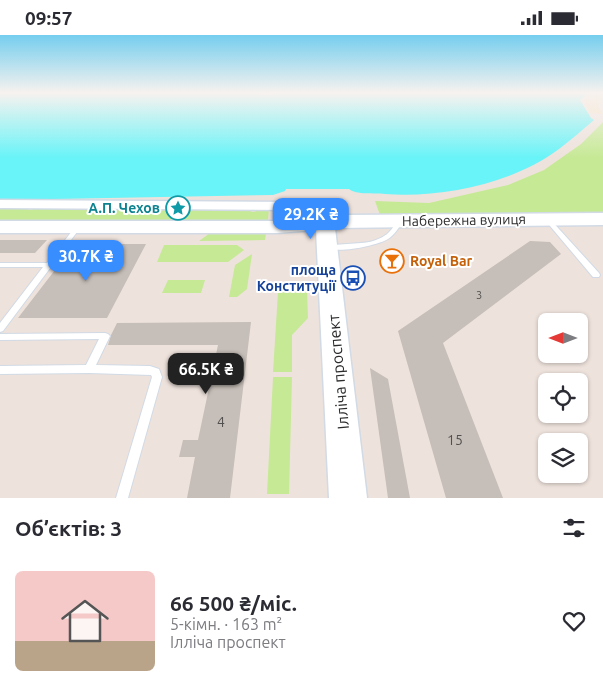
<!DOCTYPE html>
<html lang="uk">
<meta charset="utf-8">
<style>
body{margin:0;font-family:Ubuntu,sans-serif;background:#f7f7f7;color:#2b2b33;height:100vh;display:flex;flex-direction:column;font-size:19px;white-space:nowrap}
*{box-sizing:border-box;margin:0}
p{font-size:16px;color:#7c7c81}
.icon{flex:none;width:28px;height:28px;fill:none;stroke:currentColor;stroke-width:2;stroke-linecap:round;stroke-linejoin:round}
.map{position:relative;height:463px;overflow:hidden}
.details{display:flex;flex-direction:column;background:#fff;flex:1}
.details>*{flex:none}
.needle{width:32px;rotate:270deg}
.fabs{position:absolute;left:538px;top:278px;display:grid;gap:10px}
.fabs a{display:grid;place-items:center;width:50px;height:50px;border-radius:8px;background:#fff;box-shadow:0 1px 4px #0004;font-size:25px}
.price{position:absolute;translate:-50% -42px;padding:0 11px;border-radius:10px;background:#388dff;color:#fff;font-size:16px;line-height:32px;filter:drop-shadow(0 1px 2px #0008)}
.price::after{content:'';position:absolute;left:50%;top:30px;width:15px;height:11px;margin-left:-8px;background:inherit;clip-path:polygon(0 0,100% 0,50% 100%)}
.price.current{background:#222;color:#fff}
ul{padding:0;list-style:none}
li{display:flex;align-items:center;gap:15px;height:125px;padding:0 15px}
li+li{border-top:1px solid #e1e1e2}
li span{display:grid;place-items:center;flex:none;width:140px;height:100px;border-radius:8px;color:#555}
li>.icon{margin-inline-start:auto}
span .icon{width:60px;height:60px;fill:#fffc;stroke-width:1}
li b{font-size:21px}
h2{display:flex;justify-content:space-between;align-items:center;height:60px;padding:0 15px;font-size:21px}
.status{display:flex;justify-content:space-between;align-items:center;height:35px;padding:0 25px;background:#fff;direction:ltr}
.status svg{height:14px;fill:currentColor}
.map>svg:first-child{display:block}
</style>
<div class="status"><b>09:57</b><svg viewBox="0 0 49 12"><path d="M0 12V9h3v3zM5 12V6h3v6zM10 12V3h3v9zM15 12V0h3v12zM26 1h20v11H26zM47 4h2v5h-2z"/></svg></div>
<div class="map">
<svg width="603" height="463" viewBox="0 0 603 463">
<rect width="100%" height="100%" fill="#eee2dc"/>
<!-- green -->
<path fill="#c6e995" d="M 603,87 L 603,179 L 380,180 L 375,166 L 429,168 L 508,150 L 544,135 L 581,109 Z
M 0,171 L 25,173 L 30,175 L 40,172 L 98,173 L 105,175 L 112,173 L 171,174 L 175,176 L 171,185 L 0,187 Z
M 269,172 L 268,186 L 175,185 L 179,176 L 186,174 L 244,174 L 253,177 Z
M 210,198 L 266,198 L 265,205 L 199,206 Z
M 164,210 L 237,210 L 244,215 L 228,227 L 157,227 Z
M 252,219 L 247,254 L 237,262 L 229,262 L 235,230 Z
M 168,245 L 205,245 L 201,258 L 162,258 Z
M 307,256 L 308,283 L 292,300 L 292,337 L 273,337 L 278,257 Z
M 273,342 L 292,342 L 289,459 L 267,459 Z"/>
<!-- sand -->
<path fill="#f5dfbd" d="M 592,58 L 603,58 L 603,63 L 598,71 L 603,79 L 590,78 L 583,65 Z"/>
<!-- water -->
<path fill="#68f4f8" d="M 0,58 L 251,58 L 269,60 L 282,58 L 589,58 L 580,65 L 591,83 L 594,85 C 582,95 571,105 559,114 C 512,149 442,163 385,159 C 375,158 356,160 349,154 L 286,154 L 285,156 L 273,160 L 0,165 Z"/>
<!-- building -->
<path fill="#c6beb8" d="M 0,205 L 47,205 L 35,218 L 0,218 Z
M 530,206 L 550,207 L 561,219 L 443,308 L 503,463 L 446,463 L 398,296 Z
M 75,209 L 146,209 L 107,283 L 18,283 Z
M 251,287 L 230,463 L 187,463 L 195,422 L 179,422 L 183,405 L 198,405 L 218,310 L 108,310 L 111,300 L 117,288 Z
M 370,333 L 388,344 L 410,463 L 388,463 Z"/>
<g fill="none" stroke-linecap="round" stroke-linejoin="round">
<!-- lane casing -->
<g stroke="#d1dae5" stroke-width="2">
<path id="lane" d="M 547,182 L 549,183 L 599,238 L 600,240 L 599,242 L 593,242 L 545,185 L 545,183 Z
M 401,185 L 404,187 C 398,192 395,200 388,204 C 376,211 337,219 325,212 C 333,208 360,210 373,206 C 379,204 386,201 390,196 C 394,192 395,187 401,185 Z
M 78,190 L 81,192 L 80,193 L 3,296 L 0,297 L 0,288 L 43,232 L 0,232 L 0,228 L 47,228 L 76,191 Z
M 105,298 L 108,299 L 110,301 L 96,330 L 150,331 L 159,334 L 162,342 L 128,463 L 116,463 L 152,342 L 151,340 L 89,338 L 0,339 L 0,331 L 86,330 L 99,304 L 0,305 L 0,299 Z"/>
</g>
<!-- street casing -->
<g stroke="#d1dae5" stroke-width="3">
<path id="street" d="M 0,165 L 301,167 L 308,171 L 301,175 L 0,173 Z"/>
</g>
<!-- secondary casing -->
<g stroke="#d1dae5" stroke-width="3">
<path id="secondary" d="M 603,178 L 603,190 L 335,193 L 367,463 L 329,463 L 316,195 L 277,198 L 0,198 L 0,186 L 277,186 L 347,180 Z"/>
</g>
<!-- lane -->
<use href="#lane" fill="#fff" fill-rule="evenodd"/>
<!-- street -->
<use href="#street" fill="#fff" fill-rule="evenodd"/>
<!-- secondary -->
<use href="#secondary" fill="#fff" fill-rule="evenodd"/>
</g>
<!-- sky -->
<linearGradient id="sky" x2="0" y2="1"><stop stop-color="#75ceee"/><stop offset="0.47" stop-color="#f7f2ef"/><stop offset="1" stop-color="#f7f2ef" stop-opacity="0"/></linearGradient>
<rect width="603" height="123" fill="url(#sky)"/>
<!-- icons -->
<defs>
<g id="sight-ring" transform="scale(1.25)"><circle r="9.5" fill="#fff" stroke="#0f9aa8" stroke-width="1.5"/><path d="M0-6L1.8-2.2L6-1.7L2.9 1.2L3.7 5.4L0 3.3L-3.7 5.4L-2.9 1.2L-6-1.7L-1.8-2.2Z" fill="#0f9aa8"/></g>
<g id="bar-ring" transform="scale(1.25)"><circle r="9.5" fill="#fff" stroke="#e8710a" stroke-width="1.5"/><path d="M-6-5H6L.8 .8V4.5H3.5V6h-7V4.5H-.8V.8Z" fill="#e8710a"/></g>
<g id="bus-ring" transform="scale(1.25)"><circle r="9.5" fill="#fff" stroke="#1a4fb4" stroke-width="1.5"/><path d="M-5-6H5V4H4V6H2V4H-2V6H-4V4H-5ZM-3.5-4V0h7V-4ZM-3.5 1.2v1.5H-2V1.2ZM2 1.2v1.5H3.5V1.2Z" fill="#1a4fb4"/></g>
</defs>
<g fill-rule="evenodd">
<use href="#sight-ring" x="178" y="173"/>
<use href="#bar-ring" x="392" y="226"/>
<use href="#bus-ring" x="353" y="243"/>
</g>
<g text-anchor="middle" stroke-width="4" stroke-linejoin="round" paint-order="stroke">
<!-- number labels -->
<g font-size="11" fill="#52504e">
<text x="479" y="264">3</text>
</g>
<!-- culture labels -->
<g font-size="14" font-weight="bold" fill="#0d838f" stroke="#fff" text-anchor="end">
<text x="160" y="178">А.П. Чехов</text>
</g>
<!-- street labels -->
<g font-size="14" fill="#2b2b2b" stroke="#fff">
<text transform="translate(464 185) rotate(-1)" y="5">Набережна вулиця</text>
</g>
<!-- food labels -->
<g font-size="14" font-weight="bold" fill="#c56008" stroke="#fff" text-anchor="start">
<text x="410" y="231">Royal Bar</text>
</g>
<!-- transit labels -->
<g font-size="14" font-weight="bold" fill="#164399" stroke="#fff" text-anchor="end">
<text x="336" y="240">площа<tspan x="336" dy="16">Конституції</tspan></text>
</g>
<!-- near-number labels -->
<g font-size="14" fill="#52504e">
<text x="221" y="392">4</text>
<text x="455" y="410">15</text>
</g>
<!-- near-street labels -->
<g font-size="16" fill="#2b2b2b" stroke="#fff">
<text transform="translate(338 337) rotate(-95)" y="6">Ілліча проспект</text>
</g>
</g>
</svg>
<div class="fabs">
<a><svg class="needle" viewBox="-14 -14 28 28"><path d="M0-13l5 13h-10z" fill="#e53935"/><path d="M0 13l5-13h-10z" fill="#7c7c81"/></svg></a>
<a><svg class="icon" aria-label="locate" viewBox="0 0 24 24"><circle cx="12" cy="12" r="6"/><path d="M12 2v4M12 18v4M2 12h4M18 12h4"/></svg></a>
<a><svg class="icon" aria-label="layers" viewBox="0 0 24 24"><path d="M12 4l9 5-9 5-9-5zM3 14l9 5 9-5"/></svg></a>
</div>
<b class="price" style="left:311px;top:205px">29.2K ₴</b>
<b class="price" style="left:86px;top:247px">30.7K ₴</b>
<b class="price current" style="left:206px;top:360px">66.5K ₴</b>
</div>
<section class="details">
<h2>Об’єктів: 3<svg class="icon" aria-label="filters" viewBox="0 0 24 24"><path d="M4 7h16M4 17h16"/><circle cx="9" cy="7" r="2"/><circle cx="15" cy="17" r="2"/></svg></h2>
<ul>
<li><span style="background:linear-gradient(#f6c9c9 70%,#b9a48a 0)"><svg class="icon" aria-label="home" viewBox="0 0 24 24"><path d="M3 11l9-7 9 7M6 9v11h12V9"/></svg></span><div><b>66 500 ₴/міс.</b><p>5-кімн. · 163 m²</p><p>Ілліча проспект</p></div><svg class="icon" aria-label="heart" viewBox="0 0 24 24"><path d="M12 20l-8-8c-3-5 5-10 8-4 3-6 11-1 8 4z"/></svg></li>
</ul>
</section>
